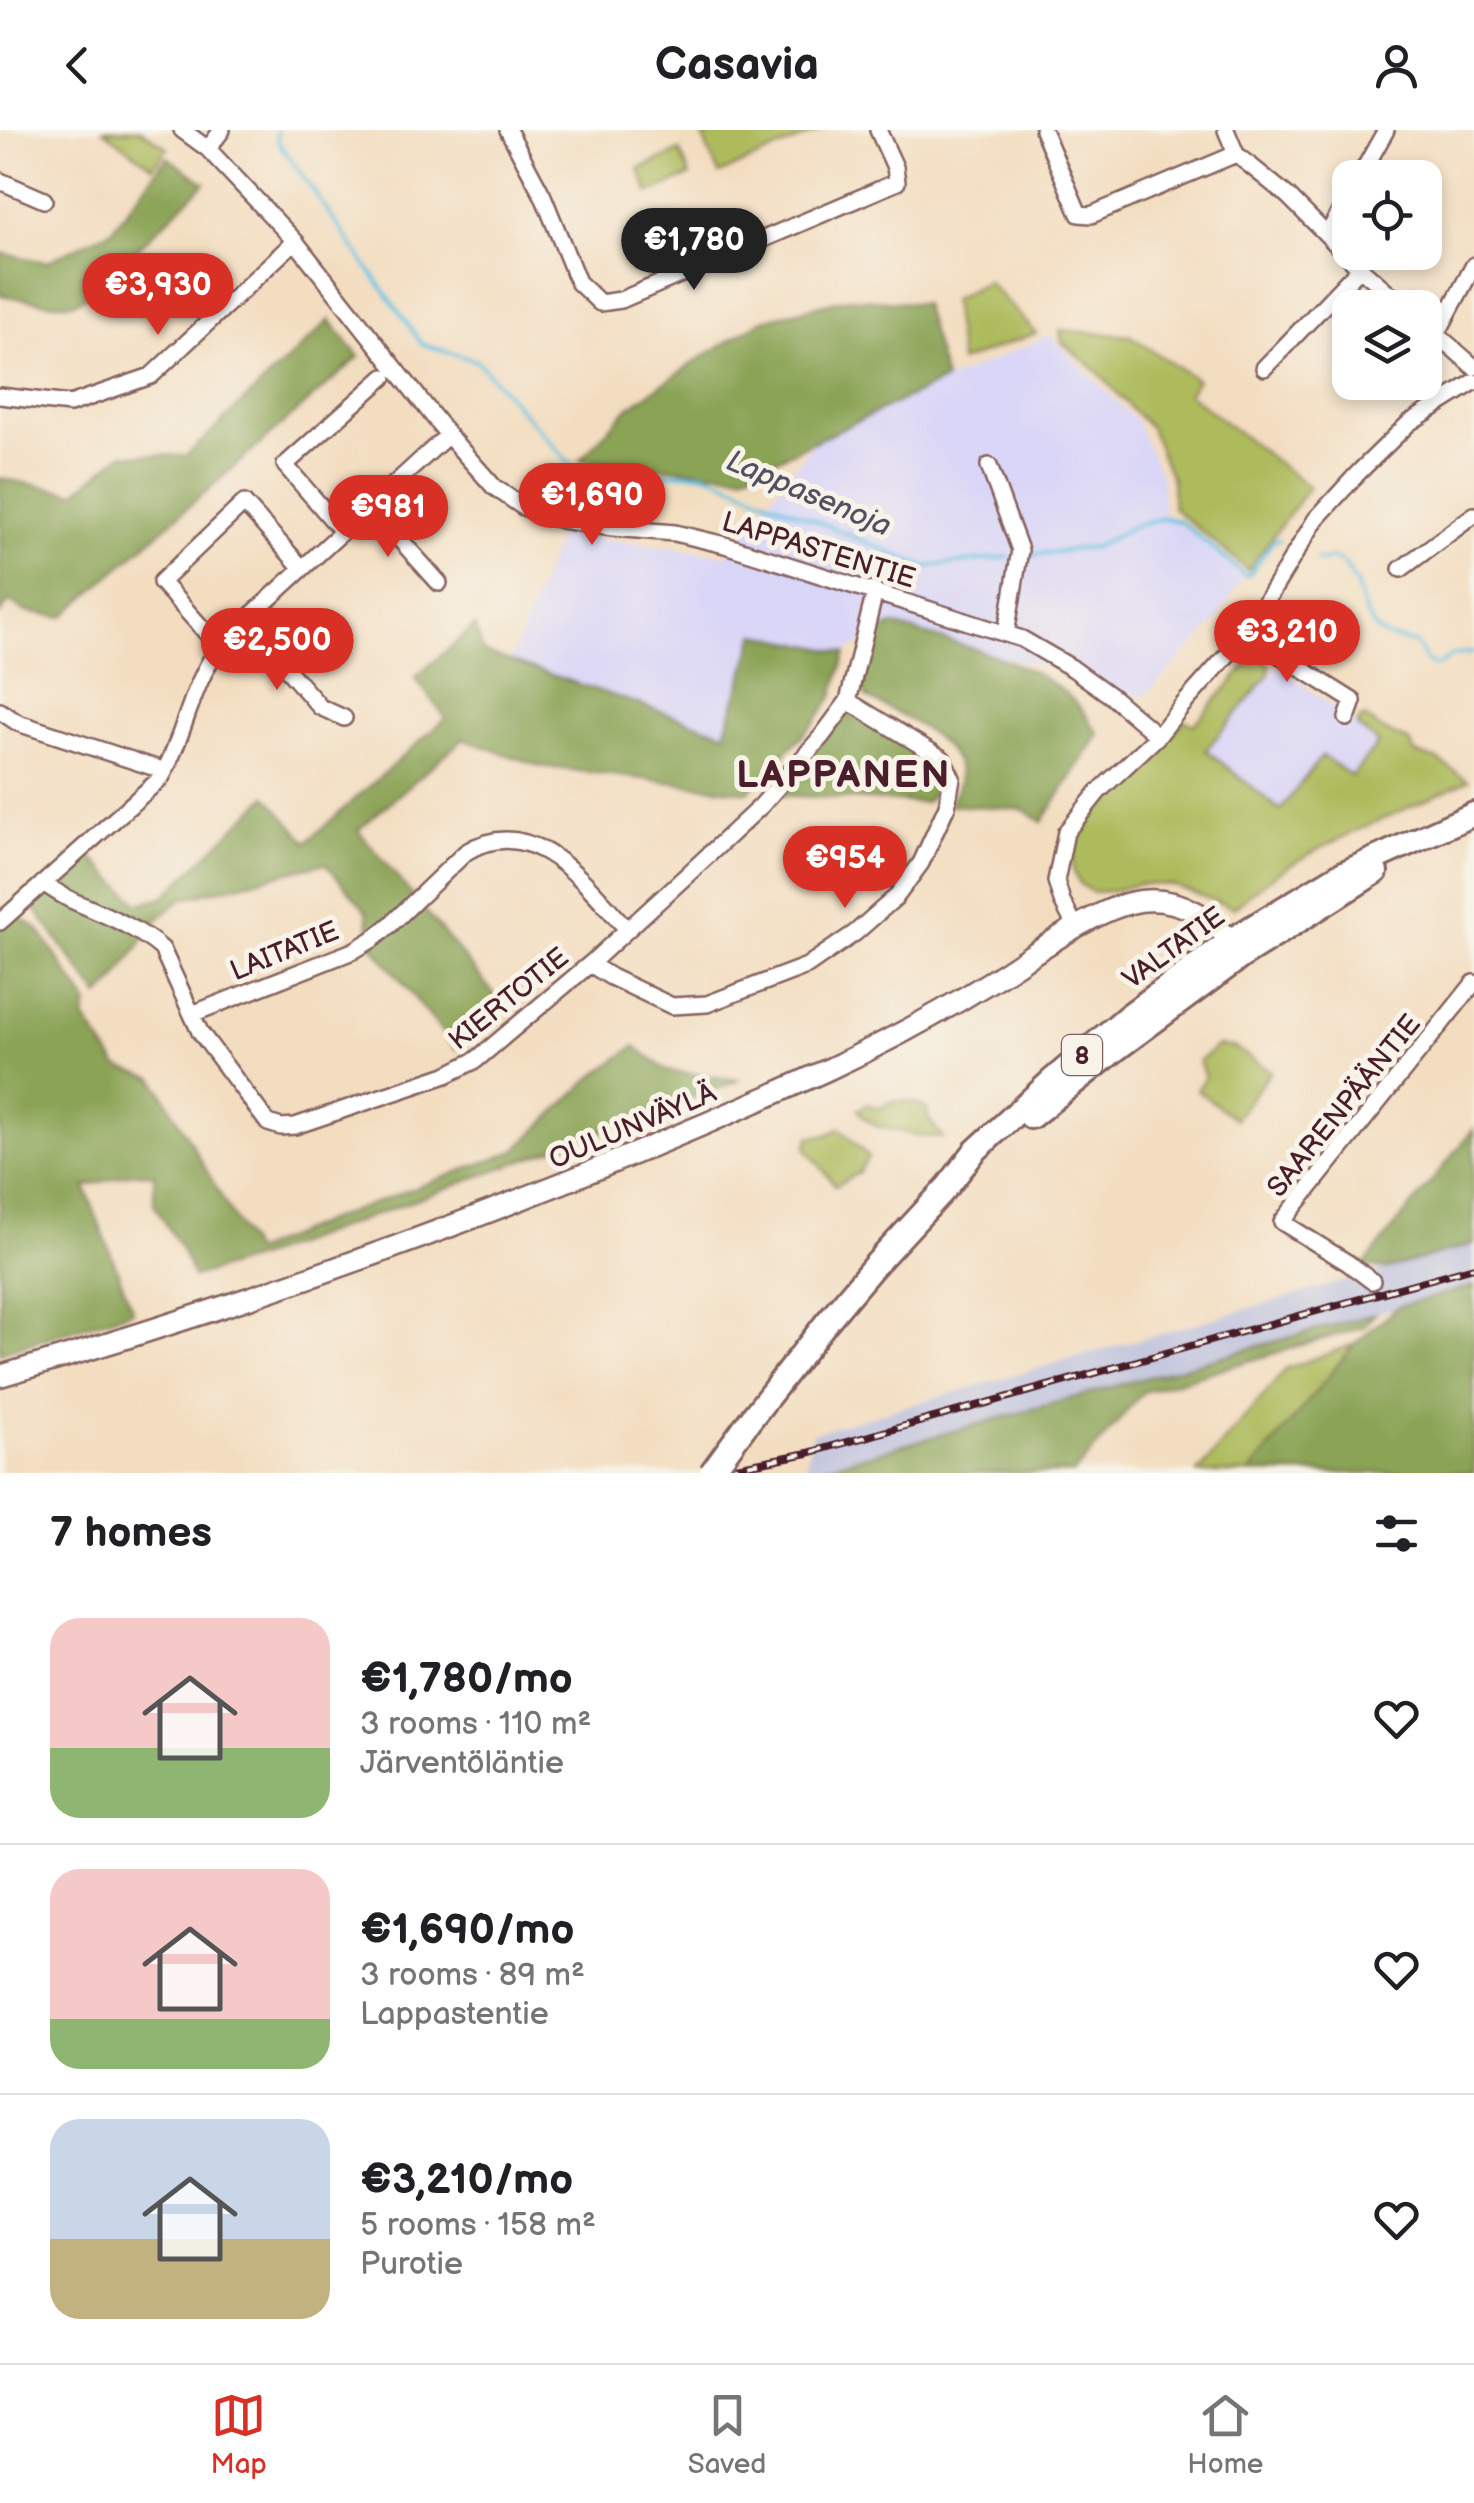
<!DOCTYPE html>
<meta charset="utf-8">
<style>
body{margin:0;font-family:"Balsamiq Sans",sans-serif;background:#f2f2f2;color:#202124;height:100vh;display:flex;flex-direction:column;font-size:38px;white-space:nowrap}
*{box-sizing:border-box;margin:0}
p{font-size:32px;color:#757577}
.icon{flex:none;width:55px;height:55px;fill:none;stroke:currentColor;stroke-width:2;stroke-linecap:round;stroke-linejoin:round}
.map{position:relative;height:1343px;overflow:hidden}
.side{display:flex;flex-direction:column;background:#fff;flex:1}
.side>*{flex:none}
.fabs{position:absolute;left:1332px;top:30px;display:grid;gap:20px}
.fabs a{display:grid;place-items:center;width:110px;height:110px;border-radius:20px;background:#fff;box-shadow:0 5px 15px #0003;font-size:50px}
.price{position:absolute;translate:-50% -85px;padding:0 22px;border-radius:35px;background:#d93025;color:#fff;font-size:32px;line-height:65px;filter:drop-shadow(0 2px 5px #0008)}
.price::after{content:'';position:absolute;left:50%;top:60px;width:30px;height:22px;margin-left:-15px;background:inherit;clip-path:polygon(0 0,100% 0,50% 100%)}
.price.current{background:#222;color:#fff}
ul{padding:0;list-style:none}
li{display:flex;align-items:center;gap:30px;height:250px;padding:0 50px}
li+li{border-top:2px solid #e0e0e0}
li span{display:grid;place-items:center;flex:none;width:280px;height:200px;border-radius:30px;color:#555}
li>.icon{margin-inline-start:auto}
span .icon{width:120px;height:120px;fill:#fffc;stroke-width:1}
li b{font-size:42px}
h2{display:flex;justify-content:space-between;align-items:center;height:120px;padding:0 50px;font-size:42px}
header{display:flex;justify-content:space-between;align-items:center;height:130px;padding:0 50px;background:#fff;font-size:45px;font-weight:600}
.tabs{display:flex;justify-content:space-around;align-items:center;height:140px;border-top:2px solid #e0e0e0;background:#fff;font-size:28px;color:#757577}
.tabs a{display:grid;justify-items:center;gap:5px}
.tabs .current{color:#d93025}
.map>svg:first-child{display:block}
</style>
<header><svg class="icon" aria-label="back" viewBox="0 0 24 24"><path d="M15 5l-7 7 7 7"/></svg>Casavia<svg class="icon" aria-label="person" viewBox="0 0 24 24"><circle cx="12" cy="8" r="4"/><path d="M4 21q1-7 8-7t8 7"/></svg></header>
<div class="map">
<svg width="1474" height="1343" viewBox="0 0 1474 1343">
<rect width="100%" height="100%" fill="#f7f3e8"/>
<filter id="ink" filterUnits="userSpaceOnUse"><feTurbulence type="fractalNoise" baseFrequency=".01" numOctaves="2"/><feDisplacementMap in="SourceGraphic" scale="20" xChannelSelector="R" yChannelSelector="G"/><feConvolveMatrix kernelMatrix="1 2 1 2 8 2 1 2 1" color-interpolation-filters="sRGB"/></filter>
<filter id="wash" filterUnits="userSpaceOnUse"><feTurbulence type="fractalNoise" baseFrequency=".0048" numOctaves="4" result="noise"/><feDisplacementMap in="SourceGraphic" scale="40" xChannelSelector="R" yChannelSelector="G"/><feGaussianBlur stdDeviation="2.25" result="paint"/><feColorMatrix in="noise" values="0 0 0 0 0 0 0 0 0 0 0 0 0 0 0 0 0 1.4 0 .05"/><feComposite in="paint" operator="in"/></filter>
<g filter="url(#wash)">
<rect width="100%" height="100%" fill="#f3ddc0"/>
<!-- built -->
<path fill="#dad6f7" d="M 1050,205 L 1136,291 L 1163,350 L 1163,382 L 1244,445 L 1215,493 L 1145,566 L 1135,566 L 1062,539 L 994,526 L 893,495 L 881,499 L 846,523 L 757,504 L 725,604 L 510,531 L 560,404 L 727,425 L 817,308 Z
M 1279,536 L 1379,613 L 1352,647 L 1323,626 L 1280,680 L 1205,620 L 1271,542 Z"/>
<!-- industrial -->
<path fill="#c0c2dd" d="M 1474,1114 L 1474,1156 L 805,1341 L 812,1303 Z"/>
<!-- green -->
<path fill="#aebb5d" stroke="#7c6d44" stroke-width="2.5" d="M 103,0 L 141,0 L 168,18 L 153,37 Z
M 722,0 L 821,0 L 719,44 L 703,8 Z
M 680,21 L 690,46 L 649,63 L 639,39 Z
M 987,151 L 1036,203 L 960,232 L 952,170 Z
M 1060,200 L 1130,206 L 1197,250 L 1188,264 L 1309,357 L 1248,440 L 1173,378 L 1172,350 L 1150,297 L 1133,281 L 1098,242 L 1062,212 Z
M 1255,526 L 1263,528 L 1270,536 L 1268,546 L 1206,620 L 1280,680 L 1322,626 L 1352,646 L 1378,613 L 1357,596 L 1359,590 L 1365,587 L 1382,600 L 1410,612 L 1415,623 L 1438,630 L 1468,650 C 1390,690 1298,716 1234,778 L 1172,755 L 1138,754 L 1113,761 L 1092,762 L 1080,754 L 1073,740 L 1073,728 L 1078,709 L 1101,678 L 1185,590 L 1194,595 Z
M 1217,916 L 1233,917 L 1271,941 L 1235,989 L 1197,960 L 1205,947 L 1199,931 Z
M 892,971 L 913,972 L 927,979 L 928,988 L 943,1008 L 919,1006 L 876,996 L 865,988 L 858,980 L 866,974 L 880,978 Z
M 840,998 L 868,1027 L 859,1042 L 836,1056 L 806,1018 L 810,1007 L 827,1005 Z
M 1355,1214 L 1250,1343 L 1198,1343 L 1287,1238 Z"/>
<!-- forest -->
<path fill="#8aa354" stroke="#6a6140" stroke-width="2.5" d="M 167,27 L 205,53 L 91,164 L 73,173 L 49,173 L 0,165 L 0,123 L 46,132 L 112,100 Z
M 849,168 L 923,174 L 945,250 L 743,345 L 580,330 L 628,278 L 696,231 L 763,190 Z
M 330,190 L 359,227 L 63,487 L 26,482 L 9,471 L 0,484 L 0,348 L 75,363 L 122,324 L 186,326 Z
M 893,495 C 951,513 1031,528 1075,572 C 1084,581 1091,593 1099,604 L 1042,692 L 1022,679 L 949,675 C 952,668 957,660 959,653 C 967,613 894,581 866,567 C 855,543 867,504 893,495 Z
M 475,496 L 483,522 L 725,603 L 756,504 L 846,523 L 833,566 L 815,592 L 748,662 L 539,636 L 463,609 L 358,700 L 504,876 L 456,919 L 371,814 L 367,782 L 325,733 L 181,769 L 157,790 L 112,855 L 99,866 L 31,774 L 86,722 L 139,774 L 165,766 L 267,666 L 307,712 L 446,588 L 415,548 Z
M 846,584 L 872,594 L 928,628 L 937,643 L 932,666 L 925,673 L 777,665 Z
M 15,784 L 38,799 L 88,874 L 84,888 L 118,937 L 154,948 L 253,1122 L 331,1089 L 515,1021 L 589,950 L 635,916 L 667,941 L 740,950 L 258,1128 L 193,1147 L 181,1119 L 154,1074 L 154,1044 L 133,1043 L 85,1057 L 133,1181 L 0,1223 L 0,798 Z
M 1474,999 L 1474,1114 L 1387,1139 L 1363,1136 Z
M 1474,1156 L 1474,1343 L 1250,1343 L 1355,1214 L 1397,1177 Z
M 1374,1184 L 1364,1197 L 1143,1262 L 1074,1343 L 803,1343 Z"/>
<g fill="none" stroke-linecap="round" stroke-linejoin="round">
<!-- stream -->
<path stroke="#63c1e1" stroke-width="4" d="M 277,0 L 277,10 L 422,214 L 477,231 L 580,345 L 705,343 L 924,437 L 1008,427
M 1031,425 L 1095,417 L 1134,396 L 1164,388 L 1180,391 L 1246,446 L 1249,445 L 1274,410 L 1279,410
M 1317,430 L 1325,431 L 1332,428 L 1344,433 L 1356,454 L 1366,484 L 1376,500 L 1387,507 L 1414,513 C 1423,521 1424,536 1438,536 L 1450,526 L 1474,522"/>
</g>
</g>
<g filter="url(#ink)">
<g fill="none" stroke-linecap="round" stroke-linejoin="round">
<!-- minor casing -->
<g stroke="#85625f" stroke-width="20">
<path id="minor" d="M 182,0 L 208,19 L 295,111 L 448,305 L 494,357 L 523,377 L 561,390 L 613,398 L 675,403 L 725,415 L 1022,509 L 1072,538 L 1111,566 L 1158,606
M 508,0 L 543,66 L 578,152 L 600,173 L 621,170 L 897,52 L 895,37 L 878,0
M 1043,0 L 1079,84 L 1091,85 L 1236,24
M 1226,0 L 1236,24 L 1288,66 L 1360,138 L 1406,178
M 208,19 L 222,0
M 1359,48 L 1386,0
M 0,51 L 44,70
M 1327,105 L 1350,64
M 1425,194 L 1474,237
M 1437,204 L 1474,135
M 1264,238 L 1360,138
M 0,266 L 70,274 L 151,246 L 295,111
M 989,336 L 1020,420 L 1006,504
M 370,376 L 439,453
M 342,401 L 285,335 L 384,247
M 1401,439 L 1474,385
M 245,491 L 320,577 L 344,588
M 1246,504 L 1353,571 L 1347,588
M 219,517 L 161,452 L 244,373 L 302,438
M 0,581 L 18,593 L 165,641
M 43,753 C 52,759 61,765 71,770 C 102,784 136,796 162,819 L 200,902 L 268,993 L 281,997 L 295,996 L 446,945 L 476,930 L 590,834 L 687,745 L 761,676 L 822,606 L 848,571 L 875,462
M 0,792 L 161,648 C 184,608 190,558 218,519 C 225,509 235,500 245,491 L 448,305
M 1076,798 L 1062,771 L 1056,751 L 1066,702 L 1098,662 L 1158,606 L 1181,577 L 1246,504 L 1316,389 L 1359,342 L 1409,293 L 1474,252
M 590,834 L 611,847 L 672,876 L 707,874 L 807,836 L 855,803 L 896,767 L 921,733 L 947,676 L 952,648 L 943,629 L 848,571
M 192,884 L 353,821 L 373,809 L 390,795 L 466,722 C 534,681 586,755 627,799
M 1372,1151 L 1348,1133 L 1282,1092 L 1474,853"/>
</g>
<!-- major casing -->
<g stroke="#85625f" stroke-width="25">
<path id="major" d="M 0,1246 C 283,1164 559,1062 827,940 C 885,913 939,884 993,850 C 1030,827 1089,783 1130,773 C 1174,762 1216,787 1239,823"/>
</g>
<!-- highway casing -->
<g stroke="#85625f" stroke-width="28">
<path id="highway" d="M 1031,987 L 1118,918 L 1241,827 L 1376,742
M 743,1299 L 826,1193 L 873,1137 L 948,1056 L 975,1021 L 1050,952 L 1129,885 L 1231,810 L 1339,745 L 1474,684"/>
</g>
<!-- minor -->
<use href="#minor" stroke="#fff" stroke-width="15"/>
<!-- major -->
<use href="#major" stroke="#fff" stroke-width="20"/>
<!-- highway -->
<use href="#highway" stroke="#fff" stroke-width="22"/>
<!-- rail casing -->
<g stroke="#4a1f2b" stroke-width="8">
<path id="rail" d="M 705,1343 L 808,1323 L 1474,1137"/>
</g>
<!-- rail -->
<use href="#rail" stroke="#f7f3e8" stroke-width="4" stroke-dasharray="11" stroke-linecap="butt"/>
<!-- highway-bridge casing -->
<g stroke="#85625f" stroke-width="28" stroke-linecap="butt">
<path id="highway-bridge" d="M 711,1343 L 743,1299"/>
</g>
<!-- highway-bridge -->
<use href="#highway-bridge" stroke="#fff" stroke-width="22"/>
</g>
</g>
<g text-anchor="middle" stroke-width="10" stroke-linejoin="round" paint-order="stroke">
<!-- shield labels -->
<rect fill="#f7f3e8" stroke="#7e5f64" stroke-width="2.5" x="1062" y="905" width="40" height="40" rx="8"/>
<g font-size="25" font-weight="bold" fill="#4a1f2b">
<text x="1082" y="934">8</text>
</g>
<!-- street labels -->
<g font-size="28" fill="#4a1f2b" stroke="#f7f3e8">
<text transform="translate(819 419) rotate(17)" y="10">LAPPASTENTIE</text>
<text transform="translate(1173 817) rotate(-36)" y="10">VALTATIE</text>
<text transform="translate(284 820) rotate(-22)" y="10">LAITATIE</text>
<text transform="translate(508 868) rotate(-39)" y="10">KIERTOTIE</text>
<text transform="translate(1343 975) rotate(-51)" y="10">SAARENPÄÄNTIE</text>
<text transform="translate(632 995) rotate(-23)" y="10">OULUNVÄYLÄ</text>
</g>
<!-- water labels -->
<g font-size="30" font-style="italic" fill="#525062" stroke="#f7f3e8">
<text transform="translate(809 363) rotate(23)" y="10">Lappasenoja</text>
</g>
<!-- district labels -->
<g font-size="38" font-weight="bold" letter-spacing="2.5" fill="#4a1f2b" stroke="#f7f3e8">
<text x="844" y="657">LAPPANEN</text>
</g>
</g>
</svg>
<div class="fabs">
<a><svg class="icon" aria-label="locate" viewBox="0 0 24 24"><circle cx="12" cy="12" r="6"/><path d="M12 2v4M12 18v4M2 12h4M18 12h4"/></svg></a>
<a><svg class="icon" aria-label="layers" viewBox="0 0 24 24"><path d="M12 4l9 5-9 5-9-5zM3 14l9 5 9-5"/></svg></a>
</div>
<b class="price current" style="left:694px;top:163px">€1,780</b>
<b class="price" style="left:158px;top:208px">€3,930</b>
<b class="price" style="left:592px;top:418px">€1,690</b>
<b class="price" style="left:388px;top:430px">€981</b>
<b class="price" style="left:1287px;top:555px">€3,210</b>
<b class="price" style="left:277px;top:563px">€2,500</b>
<b class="price" style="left:845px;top:781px">€954</b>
</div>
<section class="side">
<h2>7 homes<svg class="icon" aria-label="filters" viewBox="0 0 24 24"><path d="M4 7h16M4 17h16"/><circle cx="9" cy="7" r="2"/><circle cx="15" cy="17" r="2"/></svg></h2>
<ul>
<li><span style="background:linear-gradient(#f6c9c9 65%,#8fb573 0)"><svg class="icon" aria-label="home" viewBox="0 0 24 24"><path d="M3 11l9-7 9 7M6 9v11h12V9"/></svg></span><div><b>€1,780/mo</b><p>3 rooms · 110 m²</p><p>Järventöläntie</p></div><svg class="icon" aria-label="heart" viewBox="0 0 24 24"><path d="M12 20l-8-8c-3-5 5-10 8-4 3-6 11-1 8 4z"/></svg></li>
<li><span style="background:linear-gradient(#f6c9c9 75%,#8fb573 0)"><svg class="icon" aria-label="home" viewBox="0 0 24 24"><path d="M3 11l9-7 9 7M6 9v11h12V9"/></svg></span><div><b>€1,690/mo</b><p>3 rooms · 89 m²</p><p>Lappastentie</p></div><svg class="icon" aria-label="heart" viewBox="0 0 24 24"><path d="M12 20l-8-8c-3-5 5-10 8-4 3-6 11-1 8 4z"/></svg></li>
<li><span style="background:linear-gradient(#c9d6e8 60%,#c2b280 0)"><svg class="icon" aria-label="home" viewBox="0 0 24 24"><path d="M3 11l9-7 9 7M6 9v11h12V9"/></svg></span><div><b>€3,210/mo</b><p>5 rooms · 158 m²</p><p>Purotie</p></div><svg class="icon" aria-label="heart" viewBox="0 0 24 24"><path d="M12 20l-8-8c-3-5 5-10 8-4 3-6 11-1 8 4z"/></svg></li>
</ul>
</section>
<nav class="tabs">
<a class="current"><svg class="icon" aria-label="map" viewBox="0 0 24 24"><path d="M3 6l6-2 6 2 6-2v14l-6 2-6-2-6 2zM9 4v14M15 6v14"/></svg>Map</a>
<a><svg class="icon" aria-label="saved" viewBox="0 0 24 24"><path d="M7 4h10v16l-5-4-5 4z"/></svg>Saved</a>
<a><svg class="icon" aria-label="home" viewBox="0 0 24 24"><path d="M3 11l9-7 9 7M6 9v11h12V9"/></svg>Home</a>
</nav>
